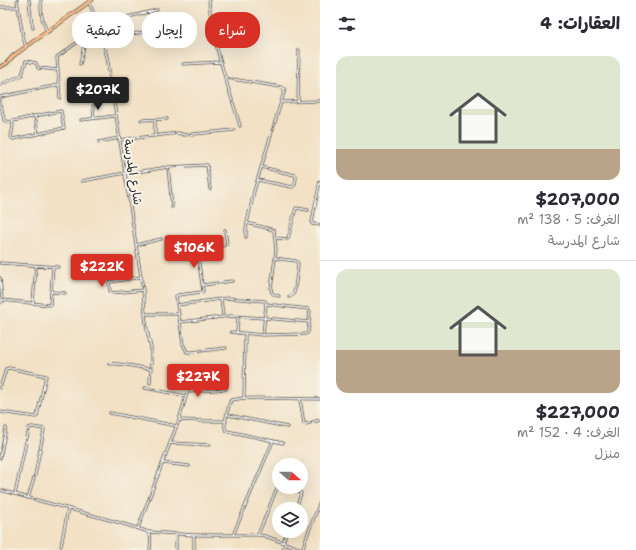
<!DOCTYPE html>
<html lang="ar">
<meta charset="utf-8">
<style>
body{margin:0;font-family:"Shantell Sans","Playpen Sans Arabic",sans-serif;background:#f2f2f3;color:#2b2b33;direction:rtl;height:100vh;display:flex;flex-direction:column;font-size:15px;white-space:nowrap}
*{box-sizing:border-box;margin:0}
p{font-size:13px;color:#7c7c81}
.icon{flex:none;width:22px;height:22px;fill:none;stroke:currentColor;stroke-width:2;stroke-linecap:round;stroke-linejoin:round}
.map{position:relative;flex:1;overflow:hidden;direction:ltr}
.panel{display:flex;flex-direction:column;background:#fff;width:316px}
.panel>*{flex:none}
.top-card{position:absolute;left:12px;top:12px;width:248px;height:36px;direction:rtl;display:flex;gap:8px}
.needle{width:26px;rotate:110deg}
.tools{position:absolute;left:272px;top:458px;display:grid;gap:8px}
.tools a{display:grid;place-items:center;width:36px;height:36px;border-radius:50%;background:#fff;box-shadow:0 4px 16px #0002;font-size:20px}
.price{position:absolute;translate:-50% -34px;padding:0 9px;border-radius:4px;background:#d93025;color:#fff;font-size:13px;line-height:26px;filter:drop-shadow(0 1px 2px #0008)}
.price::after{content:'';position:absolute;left:50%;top:24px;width:12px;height:9px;margin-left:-6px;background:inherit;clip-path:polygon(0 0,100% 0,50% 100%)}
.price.current{background:#222;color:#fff}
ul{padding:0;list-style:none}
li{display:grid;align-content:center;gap:8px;height:212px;padding:0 16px}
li+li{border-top:1px solid #e1e1e2}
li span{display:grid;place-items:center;height:124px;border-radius:12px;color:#555}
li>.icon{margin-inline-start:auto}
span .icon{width:72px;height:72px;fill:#fffc;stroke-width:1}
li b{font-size:17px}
h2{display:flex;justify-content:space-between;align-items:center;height:48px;padding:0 16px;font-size:17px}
.chip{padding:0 14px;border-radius:16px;background:#fff;box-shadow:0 4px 16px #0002;font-size:14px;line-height:36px}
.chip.current{background:#d93025;color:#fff}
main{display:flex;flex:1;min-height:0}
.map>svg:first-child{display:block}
</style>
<main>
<section class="panel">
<h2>العقارات: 4<svg class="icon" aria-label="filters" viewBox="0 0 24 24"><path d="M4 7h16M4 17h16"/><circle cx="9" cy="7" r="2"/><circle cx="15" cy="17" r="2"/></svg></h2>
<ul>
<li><span style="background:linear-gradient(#dfe7d0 75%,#b9a48a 0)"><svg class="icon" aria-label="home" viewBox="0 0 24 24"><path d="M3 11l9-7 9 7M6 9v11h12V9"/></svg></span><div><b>$207,000</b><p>الغرف: 5 · 138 m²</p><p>شارع المدرسة</p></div></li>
<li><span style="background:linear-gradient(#dfe7d0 65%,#b9a48a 0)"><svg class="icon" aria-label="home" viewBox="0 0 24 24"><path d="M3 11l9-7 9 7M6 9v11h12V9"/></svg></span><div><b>$227,000</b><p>الغرف: 4 · 152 m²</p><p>منزل</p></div></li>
</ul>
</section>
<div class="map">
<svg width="320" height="550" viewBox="0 0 320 550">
<rect width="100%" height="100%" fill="#f7f3e8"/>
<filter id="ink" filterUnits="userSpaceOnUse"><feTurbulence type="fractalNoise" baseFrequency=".025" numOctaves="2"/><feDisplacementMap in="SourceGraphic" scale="8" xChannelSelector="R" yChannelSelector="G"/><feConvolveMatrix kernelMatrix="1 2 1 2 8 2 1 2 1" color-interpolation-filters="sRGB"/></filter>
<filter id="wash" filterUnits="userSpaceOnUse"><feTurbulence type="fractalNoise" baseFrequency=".012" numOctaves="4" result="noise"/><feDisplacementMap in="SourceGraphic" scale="16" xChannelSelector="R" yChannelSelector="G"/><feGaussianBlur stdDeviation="0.9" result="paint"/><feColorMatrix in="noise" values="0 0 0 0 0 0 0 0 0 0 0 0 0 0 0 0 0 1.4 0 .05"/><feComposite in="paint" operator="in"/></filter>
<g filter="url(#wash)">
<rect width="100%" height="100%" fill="#f2e1c5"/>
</g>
<g filter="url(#ink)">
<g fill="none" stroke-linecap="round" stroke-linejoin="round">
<!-- minor casing -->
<g stroke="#494642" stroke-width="3">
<path id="minor" d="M 17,0 L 23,37 L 26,47
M 29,0 L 31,18 L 33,28
M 41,0 C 41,11 41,22 48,32
M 209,0 C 212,43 228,85 240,126
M 89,2 L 99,27 L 107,57 L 143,290 L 145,314 L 179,314
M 0,7 L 18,7
M 150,12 L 152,39
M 118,19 L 124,35 L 152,31
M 98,24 L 157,10
M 80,64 L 86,37
M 183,64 L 221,62
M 226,78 L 281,87 L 285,89 L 254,191 L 246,228 L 246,237
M 88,80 L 90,88 L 110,85
M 0,85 L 22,75 L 26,61 L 36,63 L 38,68 L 57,70
M 0,97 L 58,85
M 60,98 L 57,57 L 99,27
M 0,99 L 4,120 L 9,122 L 35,116
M 298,101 L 299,50
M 282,102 L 320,101
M 93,106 L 94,118
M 81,120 L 115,116
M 141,120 L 167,119
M 155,120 L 155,135
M 12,121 L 13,126 L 11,137 L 13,139 L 38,134 L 64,128 L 61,111 L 35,116 L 38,134
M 119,140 L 179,133 L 184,135 L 234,130
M 99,142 L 119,138
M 168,167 L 172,207
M 125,174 L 168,167 L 207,165 L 210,189
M 258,180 L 292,187 C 296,186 296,180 296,176 L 295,175 L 261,167
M 82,181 L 125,173
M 320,181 L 315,206 L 312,222 L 312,224 L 320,225
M 247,223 L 274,230 L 276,250 L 271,289 C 272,295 274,295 279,296
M 225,230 L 227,244 L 225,245 L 197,250 L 203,291 L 202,292 L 178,295 L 176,296 L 183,344 L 187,352 L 192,352 L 226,348
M 275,238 L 288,239 L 296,208 L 308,210
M 136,245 L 161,239
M 275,258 L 296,261 L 298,263 L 298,266 L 295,289 L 293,295 L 289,297
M 0,263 L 58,267
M 141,277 L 110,282 L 109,283 L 110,291 L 112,293 L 143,290
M 0,278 L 2,300 L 2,302 L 0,303
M 203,285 L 232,281
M 52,292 L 65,293
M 221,299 L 223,315
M 2,300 L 50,305 L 53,267
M 33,303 L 36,266
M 177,305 L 228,298 L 265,301 L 266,302 L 266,304 L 308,309 L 310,311 L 308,332 L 306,334 L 263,335 L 231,332
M 145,315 L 147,330 L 151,348 L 151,364 L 150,383
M 180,322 L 231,316 L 264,318 L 309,322
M 237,333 L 238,317
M 263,334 L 266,304
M 109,364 C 122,362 137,368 151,369
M 0,388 L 6,369 L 9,368 L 46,376 L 37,416 L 36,417 L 0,412
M 145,388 L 186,396
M 244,398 L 245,334
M 300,399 L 304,424 L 306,424 L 320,420
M 110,413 L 177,426
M 228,415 L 287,427
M 180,420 L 202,421 L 226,421
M 170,443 L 210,445
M 283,443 L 227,431 C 226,430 225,429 225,428 C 224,423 229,404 231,400 L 244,398 L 320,399
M 0,458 L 6,428
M 163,463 L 189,466
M 284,487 L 301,493 L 296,509
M 0,490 L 117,522 L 146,531 C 153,535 150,543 150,550
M 15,494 L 29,428 L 32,427 L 44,429 L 44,430 L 35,475 L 28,498
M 138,528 L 170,443 L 179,420 L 187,393 L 189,392 L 226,389
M 149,532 L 194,535 L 258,535 L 265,536 L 304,550
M 233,535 L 273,441
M 258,535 L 277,488 L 279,486
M 283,542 L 287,531
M 61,546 L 68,509
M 302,549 L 320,502
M 176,550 L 176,534
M 194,550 L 194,536
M 283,550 L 285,544"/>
</g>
<!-- primary casing -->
<g stroke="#494642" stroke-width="4.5">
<path id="primary" d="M 0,67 L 7,63 L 13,56 L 92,0"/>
</g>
<!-- minor -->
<use href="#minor" stroke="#fff" stroke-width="1.5"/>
<!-- primary -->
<use href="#primary" stroke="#f9bc8a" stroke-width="3"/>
</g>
</g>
<g text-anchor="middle" stroke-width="4" stroke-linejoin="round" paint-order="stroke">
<!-- street labels -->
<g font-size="12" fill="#2b2b2b" stroke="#f7f3e8">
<text transform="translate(133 172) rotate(81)" y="4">شارع المدرسة</text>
</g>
</g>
</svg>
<div class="tools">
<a><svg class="needle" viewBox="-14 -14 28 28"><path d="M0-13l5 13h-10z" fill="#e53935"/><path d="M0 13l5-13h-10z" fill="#7c7c81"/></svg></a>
<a><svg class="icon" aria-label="layers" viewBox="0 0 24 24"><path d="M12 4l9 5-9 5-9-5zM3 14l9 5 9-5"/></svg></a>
</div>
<b class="price current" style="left:98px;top:111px">$207K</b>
<b class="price" style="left:194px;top:269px">$106K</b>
<b class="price" style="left:102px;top:288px">$222K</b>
<b class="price" style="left:198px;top:398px">$227K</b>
<div class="top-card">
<a class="chip current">شراء</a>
<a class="chip">إيجار</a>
<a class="chip">تصفية</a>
</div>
</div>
</main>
